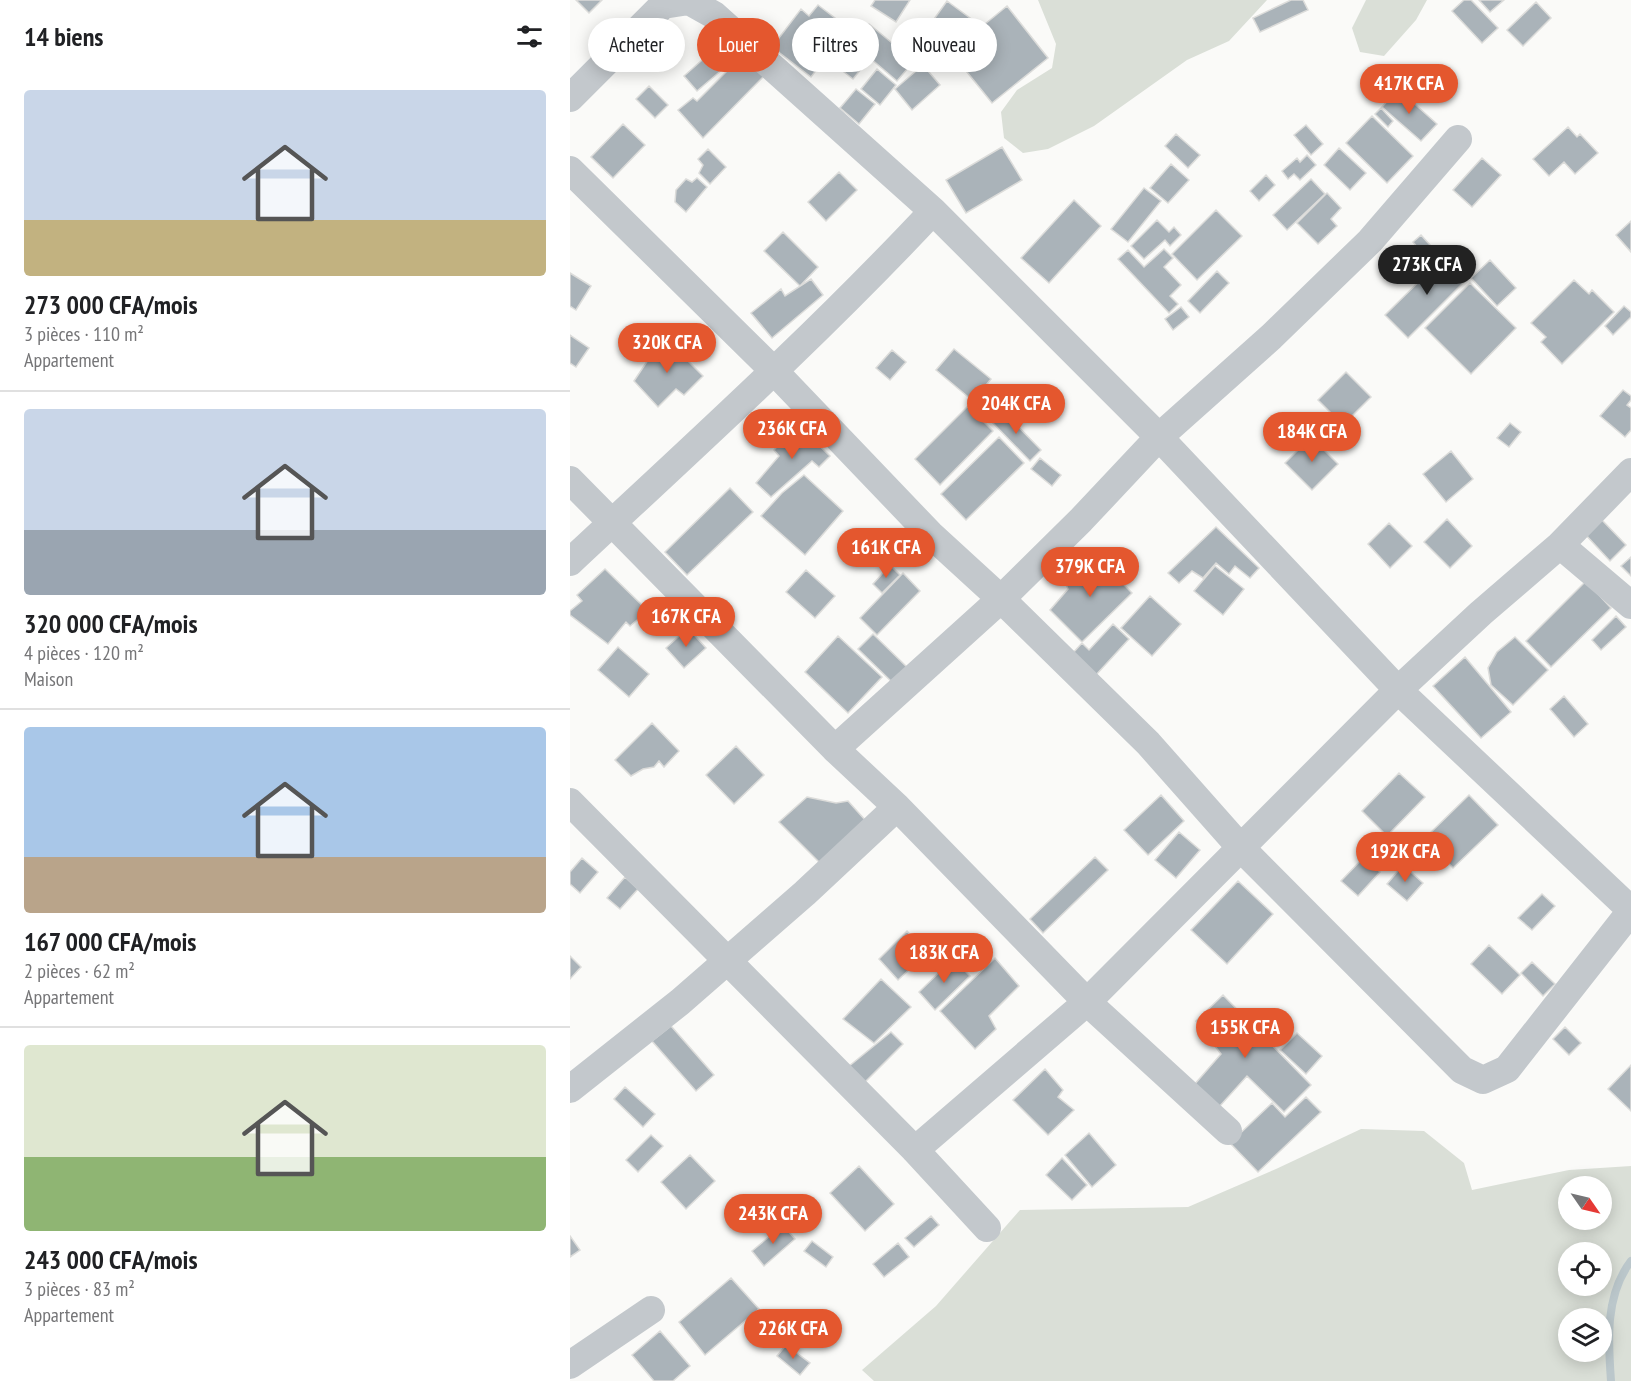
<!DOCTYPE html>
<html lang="fr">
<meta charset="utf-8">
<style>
body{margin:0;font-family:"PT Sans Narrow",sans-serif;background:#f2f2f2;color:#202124;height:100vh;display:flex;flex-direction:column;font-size:22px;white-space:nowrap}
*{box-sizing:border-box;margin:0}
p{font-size:20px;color:#757577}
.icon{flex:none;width:33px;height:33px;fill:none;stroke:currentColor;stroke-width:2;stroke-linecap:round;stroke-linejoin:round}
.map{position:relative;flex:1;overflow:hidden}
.drawer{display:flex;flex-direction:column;background:#fff;width:570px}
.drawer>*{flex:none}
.banner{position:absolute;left:18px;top:18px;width:570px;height:54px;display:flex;gap:12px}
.needle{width:39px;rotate:124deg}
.tools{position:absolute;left:988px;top:1176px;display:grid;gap:12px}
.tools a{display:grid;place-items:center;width:54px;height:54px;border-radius:50%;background:#fff;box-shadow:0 3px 15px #0003;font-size:30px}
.price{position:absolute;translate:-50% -51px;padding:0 14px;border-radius:21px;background:#e4572e;color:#fff;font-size:20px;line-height:39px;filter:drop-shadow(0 2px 3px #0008)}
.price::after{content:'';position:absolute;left:50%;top:36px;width:18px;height:14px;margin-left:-9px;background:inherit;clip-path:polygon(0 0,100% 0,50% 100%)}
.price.selected{background:#222;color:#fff}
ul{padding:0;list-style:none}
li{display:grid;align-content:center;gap:12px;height:318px;padding:0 24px}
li+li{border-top:2px solid #e0e0e0}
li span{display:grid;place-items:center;height:186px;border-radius:6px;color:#555}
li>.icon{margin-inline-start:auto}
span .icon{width:108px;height:108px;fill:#fffc;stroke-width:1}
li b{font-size:26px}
h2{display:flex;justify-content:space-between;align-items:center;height:72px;padding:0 24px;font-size:26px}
.pill{padding:0 21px;border-radius:27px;background:#fff;box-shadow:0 3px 15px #0003;font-size:21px;line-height:54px}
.pill.selected{background:#e4572e;color:#fff}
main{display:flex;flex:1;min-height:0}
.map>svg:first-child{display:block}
</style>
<main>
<section class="drawer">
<h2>14 biens<svg class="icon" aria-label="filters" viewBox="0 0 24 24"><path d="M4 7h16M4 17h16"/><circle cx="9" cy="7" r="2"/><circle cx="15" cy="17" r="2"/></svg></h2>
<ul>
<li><span style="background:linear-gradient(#c9d6e8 70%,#c2b280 0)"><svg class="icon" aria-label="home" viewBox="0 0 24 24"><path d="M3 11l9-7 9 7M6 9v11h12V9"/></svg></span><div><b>273 000 CFA/mois</b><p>3 pièces · 110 m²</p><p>Appartement</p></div></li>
<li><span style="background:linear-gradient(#c9d6e8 65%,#9aa5b1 0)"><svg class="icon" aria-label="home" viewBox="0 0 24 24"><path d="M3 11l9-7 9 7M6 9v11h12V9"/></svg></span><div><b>320 000 CFA/mois</b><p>4 pièces · 120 m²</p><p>Maison</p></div></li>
<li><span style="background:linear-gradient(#a9c7e8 70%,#b9a48a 0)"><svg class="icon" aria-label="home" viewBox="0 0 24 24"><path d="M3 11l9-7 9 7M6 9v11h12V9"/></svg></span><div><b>167 000 CFA/mois</b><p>2 pièces · 62 m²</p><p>Appartement</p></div></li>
<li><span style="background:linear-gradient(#dfe7d0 60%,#8fb573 0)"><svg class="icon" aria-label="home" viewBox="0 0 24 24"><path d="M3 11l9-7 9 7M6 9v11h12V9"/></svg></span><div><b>243 000 CFA/mois</b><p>3 pièces · 83 m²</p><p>Appartement</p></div></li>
</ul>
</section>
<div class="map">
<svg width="1061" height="1381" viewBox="0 0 1061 1381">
<rect width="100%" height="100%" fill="#fafaf8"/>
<!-- green -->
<path fill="#dadfd7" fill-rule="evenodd" d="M 468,0 L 697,0 L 659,41 L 617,60 L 524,126 L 478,149 L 453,153 L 434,138 L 431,112 L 447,90 L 482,68 L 486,44 Z
M 796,0 L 857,0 L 846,20 L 814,56 L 790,52 L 782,28 Z
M 791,1129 L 854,1131 L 894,1163 L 902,1190 L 999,1170 L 1061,1166 L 1061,1381 L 304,1381 L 292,1370 L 366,1306 L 450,1210 L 618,1207 L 706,1169 ZM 999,1186 L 1032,1186 L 1032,1220 L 999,1220 ZM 999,1252 L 1032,1252 L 1032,1286 L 999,1286 ZM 999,1318 L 1032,1318 L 1032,1352 L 999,1352 Z"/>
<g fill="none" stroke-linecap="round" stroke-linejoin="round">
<!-- stream -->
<path stroke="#bbc7cb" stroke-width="8" d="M 1041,1381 C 1038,1340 1035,1295 1061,1261"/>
</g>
<!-- building -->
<path fill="#aab3b9" stroke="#dcdcda" stroke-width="1.5" d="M 6,0 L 32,0 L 19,13 Z
M 305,0 L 340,0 L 326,22 L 301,6 Z
M 721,0 L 733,0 L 738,10 L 690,32 L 683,18 Z
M 894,0 L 901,0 L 928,28 L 912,43 L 882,11 Z
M 909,0 L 934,0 L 920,12 Z
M 377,1 L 404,21 L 376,59 L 349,40 Z
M 966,2 L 981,18 L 953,46 L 937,30 Z
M 248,5 L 278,28 L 241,77 L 202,47 L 231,9 L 239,16 Z
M 437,6 L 478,58 L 422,103 L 384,56 L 407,38 L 413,44 L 424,35 L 415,24 Z
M 299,24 L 344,61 L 327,81 L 300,58 L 283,79 L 265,65 Z
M 171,50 L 194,76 L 133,138 L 108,110 L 123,98 L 127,101 L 163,65 L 161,62 Z
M 140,53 L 153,69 L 127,91 L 114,76 Z
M 353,65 L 370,85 L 342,110 L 325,89 Z
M 307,69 L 326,85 L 310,105 L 291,89 Z
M 79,86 L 98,105 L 85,118 L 66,99 Z
M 286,89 L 305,104 L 289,124 L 270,108 Z
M 828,89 L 867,124 L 851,141 L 812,107 Z
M 811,108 L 823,121 L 818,127 L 805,114 Z
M 802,116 L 843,156 L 817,183 L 776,143 Z
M 53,124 L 75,145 L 43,178 L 21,157 Z
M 736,125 L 753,144 L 741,155 L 724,135 Z
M 998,127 L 1007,137 L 1010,134 L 1028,153 L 1005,174 L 994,162 L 979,176 L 963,159 Z
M 606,134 L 630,155 L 618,168 L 595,146 Z
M 432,147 L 452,180 L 396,213 L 376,180 Z
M 769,148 L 796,173 L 780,190 L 754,165 Z
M 138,149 L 156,167 L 140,184 L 129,173 L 133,165 L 128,159 Z
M 737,155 L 746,165 L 730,180 L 724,174 L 718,179 L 712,171 L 727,158 L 730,162 Z
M 912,158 L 931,175 L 902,207 L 883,190 Z
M 601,164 L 619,180 L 598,203 L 580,188 Z
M 269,172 L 287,190 L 256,221 L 238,202 Z
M 696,175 L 705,185 L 689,201 L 680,191 Z
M 127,178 L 137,187 L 116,212 L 105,202 L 106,190 L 116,179 L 122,182 Z
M 741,179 L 755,194 L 717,230 L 703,215 Z
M 574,188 L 591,201 L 558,242 L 541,229 Z
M 757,193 L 771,208 L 761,219 L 767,226 L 748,244 L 727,223 Z
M 504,200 L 531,226 L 479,283 L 451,258 Z
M 646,210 L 672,236 L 627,280 L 602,254 Z
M 587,220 L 599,232 L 604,227 L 611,235 L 600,246 L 595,240 L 574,259 L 561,246 Z
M 1061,221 L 1061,252 L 1046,235 Z
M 213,232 L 248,267 L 230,286 L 194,251 Z
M 851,235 L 860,245 L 852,253 L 843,242 Z
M 594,249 L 603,258 L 594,267 L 611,285 L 600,296 L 608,304 L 599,313 L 548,259 L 558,250 L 574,267 Z
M 877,254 L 899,277 L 838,338 L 815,315 Z
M 920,260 L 946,288 L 927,306 L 901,278 Z
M 647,271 L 659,283 L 630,313 L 618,301 Z
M 0,273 L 21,286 L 6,310 L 0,306 Z
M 241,279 L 253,295 L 202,338 L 181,313 L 211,289 L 215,296 Z
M 1004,280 L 1019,294 L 1022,290 L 1044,312 L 992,364 L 971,342 L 976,337 L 961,323 Z
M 900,283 L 946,328 L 901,374 L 855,328 Z
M 1054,306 L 1061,312 L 1061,317 L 1043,335 L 1035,326 Z
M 611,307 L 619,317 L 603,330 L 595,319 Z
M 0,335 L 19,348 L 6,367 L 0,363 Z
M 96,339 L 133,376 L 114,395 L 106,389 L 88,407 L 64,381 L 80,357 Z
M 384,349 L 421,379 L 403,401 L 366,370 Z
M 322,350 L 336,362 L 320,380 L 306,368 Z
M 776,372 L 801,397 L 773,425 L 748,400 Z
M 1053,390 L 1061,396 L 1061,400 L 1057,405 L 1061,408 L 1061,430 L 1055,437 L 1030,416 Z
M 398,406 L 423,431 L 370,485 L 345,459 Z
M 431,409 L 471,450 L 460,461 L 420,420 Z
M 940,423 L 951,432 L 939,447 L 927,438 Z
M 227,424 L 260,456 L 249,467 L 242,461 L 201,497 L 186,483 L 209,456 L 204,450 Z
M 429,437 L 454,463 L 396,520 L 371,494 Z
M 741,437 L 768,464 L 742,490 L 715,463 Z
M 881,451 L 903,479 L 876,502 L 853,474 Z
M 470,458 L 491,475 L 482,486 L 461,469 Z
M 234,475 L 273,511 L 235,555 L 191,516 L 212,493 Z
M 160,488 L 183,512 L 117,575 L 95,552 Z
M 1030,518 L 1056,545 L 1040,561 L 1014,533 Z
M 877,519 L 902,546 L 880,568 L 854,542 Z
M 819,523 L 842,546 L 820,568 L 798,544 Z
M 646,527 L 689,568 L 680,578 L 665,566 L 659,574 L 646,563 L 633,578 L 622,571 L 609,583 L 598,573 Z
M 524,554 L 562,593 L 512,642 L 480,610 L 498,589 L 495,582 Z
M 1061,557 L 1061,576 L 1051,566 Z
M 320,565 L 330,575 L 312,593 L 303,584 Z
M 645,566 L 674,589 L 653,615 L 624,591 Z
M 35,569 L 78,611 L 60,626 L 56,622 L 38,644 L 0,615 L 0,611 L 12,601 L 7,595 Z
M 236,570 L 265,596 L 245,618 L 216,592 Z
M 333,573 L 350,591 L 307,635 L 290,618 Z
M 1016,581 L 1041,608 L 981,667 L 956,641 Z
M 580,596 L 611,624 L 582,656 L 551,628 Z
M 1046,616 L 1056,627 L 1031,650 L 1022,640 Z
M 543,624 L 559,639 L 525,676 L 502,654 L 512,643 L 519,650 Z
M 118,628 L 136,648 L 114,668 L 96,648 Z
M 303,634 L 341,671 L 326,686 L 288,649 Z
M 268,636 L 312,677 L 278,713 L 235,672 Z
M 945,637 L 978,670 L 943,705 L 921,685 L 918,668 L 927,652 Z
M 48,647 L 79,674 L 59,697 L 28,670 Z
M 895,657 L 941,712 L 911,738 L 863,686 Z
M 994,696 L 1018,724 L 1004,737 L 980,709 Z
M 82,723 L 109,751 L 94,767 L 89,761 L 84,767 L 73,769 L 61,776 L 45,760 Z
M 166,746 L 194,775 L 164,804 L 136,775 Z
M 829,773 L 855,797 L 817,836 L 792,811 Z
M 591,795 L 614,821 L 578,855 L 554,830 Z
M 899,795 L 928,825 L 883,868 L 855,838 Z
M 237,797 L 266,803 L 278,801 L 296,821 L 252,865 L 209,822 Z
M 609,832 L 630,850 L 606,878 L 585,860 Z
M 525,857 L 538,870 L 473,933 L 460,919 Z
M 794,857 L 810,872 L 788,896 L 771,881 Z
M 12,858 L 28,872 L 10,893 L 0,884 L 0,872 Z
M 833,865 L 853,883 L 837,901 L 817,884 Z
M 55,877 L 68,889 L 50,909 L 37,898 Z
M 668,881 L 703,914 L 657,964 L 621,930 Z
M 972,894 L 985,906 L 962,930 L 948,918 Z
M 337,931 L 357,953 L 328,980 L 309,959 Z
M 919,945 L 950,975 L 932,994 L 901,964 Z
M 0,956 L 11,967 L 0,979 Z
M 425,958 L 449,986 L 419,1016 L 426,1029 L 405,1049 L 370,1011 Z
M 383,959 L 400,976 L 365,1010 L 349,992 Z
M 962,962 L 985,984 L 973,996 L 951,973 Z
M 311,979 L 341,1007 L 304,1043 L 273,1019 Z
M 653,995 L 741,1085 L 714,1112 L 677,1076 L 649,1107 L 624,1085 L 651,1054 L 626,1021 Z
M 101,1026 L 144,1075 L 126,1091 L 82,1041 Z
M 995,1027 L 1011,1043 L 999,1055 L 983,1039 Z
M 321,1032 L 333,1044 L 295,1082 L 278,1067 Z
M 727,1033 L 752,1056 L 736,1074 L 710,1050 Z
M 1061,1065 L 1061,1111 L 1038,1089 Z
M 475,1069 L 493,1090 L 488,1097 L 504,1110 L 478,1135 L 443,1100 Z
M 55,1087 L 85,1114 L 73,1127 L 44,1099 Z
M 736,1097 L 751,1112 L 688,1172 L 660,1143 L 702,1103 L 715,1117 Z
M 519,1133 L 546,1165 L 522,1187 L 495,1155 Z
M 81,1135 L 93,1146 L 68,1172 L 56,1160 Z
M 120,1155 L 145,1181 L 116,1209 L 91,1182 Z
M 492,1158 L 517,1185 L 502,1200 L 476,1175 Z
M 289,1166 L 324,1204 L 295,1231 L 260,1193 Z
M 361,1216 L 369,1225 L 344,1247 L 335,1238 Z
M 213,1225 L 225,1239 L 194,1266 L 182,1251 Z
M 0,1236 L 10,1250 L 0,1257 Z
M 242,1241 L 263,1257 L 256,1267 L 234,1251 Z
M 328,1243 L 339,1257 L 314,1277 L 303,1264 Z
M 161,1278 L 189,1309 L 135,1355 L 109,1322 Z
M 90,1331 L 120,1366 L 103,1381 L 84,1381 L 62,1355 Z
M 216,1345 L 240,1363 L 230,1375 L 207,1356 Z"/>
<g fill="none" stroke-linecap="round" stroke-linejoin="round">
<!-- street -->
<path stroke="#c3c8cc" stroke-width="28" d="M 0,98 L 93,5 L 119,1 L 144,15 L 363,211 L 589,437 L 828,690 L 1061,910
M 0,170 L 204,371 L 360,534 L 431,599 L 578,743 L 671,848 L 892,1070 L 913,1080 L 937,1069 L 1061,911
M 0,480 L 265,749 L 327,807 L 517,1002 L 658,1131
M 990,545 L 1061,605
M 0,562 C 123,447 248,334 363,211
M 265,749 L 431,599 L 511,520 L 589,437 L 701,337 L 800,241 L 888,139
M 0,802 L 345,1150 L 417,1228
M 0,1089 L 110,1002 L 235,893 L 327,807
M 345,1150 L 517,1002 L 828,690 L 911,613 L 990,545 L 1061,472
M 0,1365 L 81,1310"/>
</g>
</svg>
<div class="tools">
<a><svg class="needle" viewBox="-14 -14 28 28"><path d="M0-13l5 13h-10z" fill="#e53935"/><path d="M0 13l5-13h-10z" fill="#757577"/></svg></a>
<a><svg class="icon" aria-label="locate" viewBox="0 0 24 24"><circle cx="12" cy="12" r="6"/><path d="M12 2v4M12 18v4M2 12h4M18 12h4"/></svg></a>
<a><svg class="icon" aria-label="layers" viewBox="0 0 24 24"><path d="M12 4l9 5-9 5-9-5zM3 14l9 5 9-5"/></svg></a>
</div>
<b class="price" style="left:839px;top:115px">417K CFA</b>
<b class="price selected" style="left:857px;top:296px">273K CFA</b>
<b class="price" style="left:97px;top:374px">320K CFA</b>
<b class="price" style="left:446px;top:435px">204K CFA</b>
<b class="price" style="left:222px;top:460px">236K CFA</b>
<b class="price" style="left:742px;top:463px">184K CFA</b>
<b class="price" style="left:316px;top:579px">161K CFA</b>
<b class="price" style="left:520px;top:598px">379K CFA</b>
<b class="price" style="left:116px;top:648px">167K CFA</b>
<b class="price" style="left:835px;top:883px">192K CFA</b>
<b class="price" style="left:374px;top:984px">183K CFA</b>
<b class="price" style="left:675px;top:1059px">155K CFA</b>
<b class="price" style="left:203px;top:1245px">243K CFA</b>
<b class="price" style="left:223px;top:1360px">226K CFA</b>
<div class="banner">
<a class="pill">Acheter</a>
<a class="pill selected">Louer</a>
<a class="pill">Filtres</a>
<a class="pill">Nouveau</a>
</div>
</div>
</main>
